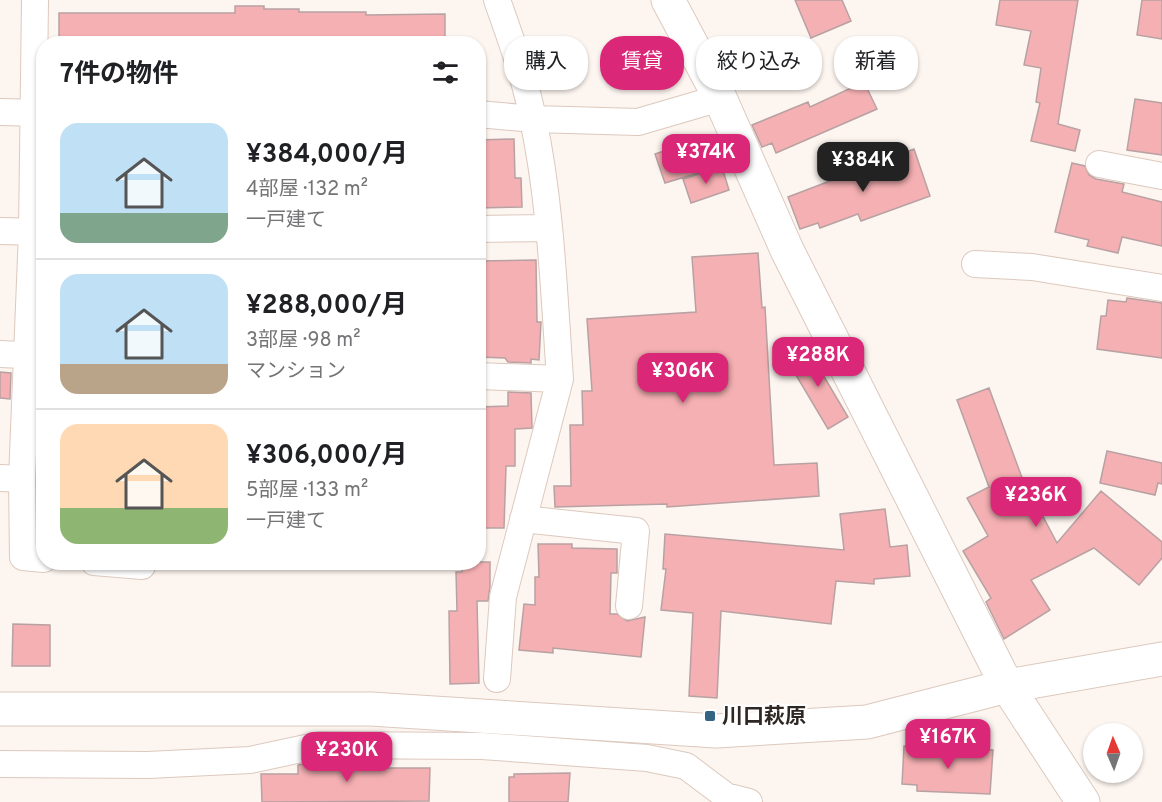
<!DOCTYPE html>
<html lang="ja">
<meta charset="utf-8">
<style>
body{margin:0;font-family:Overpass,"Noto Sans JP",sans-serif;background:#f6f6f6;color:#202124;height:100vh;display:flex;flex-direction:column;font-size:22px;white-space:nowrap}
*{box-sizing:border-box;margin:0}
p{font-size:20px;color:#757577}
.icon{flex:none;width:33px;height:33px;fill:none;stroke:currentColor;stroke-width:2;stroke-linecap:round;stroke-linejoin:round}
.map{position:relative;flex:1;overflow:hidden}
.details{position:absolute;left:36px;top:36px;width:450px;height:534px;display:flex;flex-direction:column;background:#fff;border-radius:24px;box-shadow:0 2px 4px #0004}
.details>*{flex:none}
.banner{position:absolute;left:504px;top:36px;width:567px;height:54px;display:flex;gap:12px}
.needle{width:39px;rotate:358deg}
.buttons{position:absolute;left:1083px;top:723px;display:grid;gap:12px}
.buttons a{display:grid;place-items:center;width:60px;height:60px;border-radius:50%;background:#fff;box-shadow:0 2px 4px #0004;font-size:30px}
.price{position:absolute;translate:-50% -51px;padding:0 14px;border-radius:12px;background:#db2777;color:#fff;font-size:20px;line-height:39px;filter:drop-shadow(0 2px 3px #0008)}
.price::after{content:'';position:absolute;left:50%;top:36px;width:18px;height:14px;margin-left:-9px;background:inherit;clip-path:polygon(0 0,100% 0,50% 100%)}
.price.selected{background:#222;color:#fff}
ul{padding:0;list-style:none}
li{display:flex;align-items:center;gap:18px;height:150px;padding:0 24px}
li+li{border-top:2px solid #e0e0e0}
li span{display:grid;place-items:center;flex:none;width:168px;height:120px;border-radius:18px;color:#555}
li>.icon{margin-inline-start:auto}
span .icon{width:72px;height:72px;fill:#fffc;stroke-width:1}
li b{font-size:26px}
h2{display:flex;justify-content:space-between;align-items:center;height:72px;padding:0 24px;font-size:26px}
.tag{padding:0 21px;border-radius:24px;background:#fff;box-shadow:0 2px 4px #0004;font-size:21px;line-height:54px}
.tag.selected{background:#db2777;color:#fff}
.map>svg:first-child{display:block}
</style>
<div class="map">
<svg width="1162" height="802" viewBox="0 0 1162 802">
<rect width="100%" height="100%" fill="#fdf5f0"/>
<!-- building -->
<path fill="#f5b0b3" stroke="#b8a1a2" stroke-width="1.5" d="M 795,0 L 842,0 L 851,21 L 811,38 Z
M 1000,0 L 1078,0 L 1058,124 L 1080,130 L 1075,151 L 1031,141 L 1040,103 L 1036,102 L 1041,68 L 1024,65 L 1031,31 L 996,25 Z
M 1142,0 L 1162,0 L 1162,39 L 1137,35 Z
M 235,6 L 264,6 L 264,9 L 299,9 L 299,12 L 366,12 L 366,15 L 445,14 L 445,44 L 59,44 L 59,13 L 235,13 Z
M 864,82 L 877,109 L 776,153 L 772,143 L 762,147 L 752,125 L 808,102 L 810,107 Z
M 1135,99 L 1162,103 L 1162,155 L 1127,150 Z
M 514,139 L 515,178 L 521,178 L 522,207 L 478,208 L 478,140 Z
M 691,142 L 701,172 L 665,183 L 655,154 Z
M 914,149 L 930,196 L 861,221 L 858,214 L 820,228 L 818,223 L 800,229 L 788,197 Z
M 1072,163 L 1085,166 L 1089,175 L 1096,179 L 1124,184 L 1122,192 L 1162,202 L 1162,246 L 1122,237 L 1118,253 L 1087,246 L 1089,240 L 1055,232 Z
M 722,167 L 729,190 L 691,203 L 683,179 Z
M 758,253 L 762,308 L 765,307 L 774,465 L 817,463 L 819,496 L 667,507 L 667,504 L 555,507 L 554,486 L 571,486 L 570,425 L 583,425 L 582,391 L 592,391 L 587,319 L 696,312 L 692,257 Z
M 536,260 L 537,322 L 541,322 L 539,360 L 531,359 L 531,363 L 508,362 L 505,358 L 478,357 L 478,261 Z
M 1127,298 L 1162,303 L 1162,358 L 1097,349 L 1101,316 L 1106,316 L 1108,300 L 1126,302 Z
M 807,348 L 848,417 L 828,429 L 787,360 Z
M 0,372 L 11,373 L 10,399 L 0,398 Z
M 989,388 L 1021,475 L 1057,543 L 1101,491 L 1162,542 L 1162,558 L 1139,585 L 1094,548 L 1031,580 L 1050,610 L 1004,639 L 986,602 L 991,598 L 963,551 L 988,536 L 967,498 L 989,487 L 957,400 Z
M 508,392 L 531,393 L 532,428 L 515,429 L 515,466 L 506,466 L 504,528 L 478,528 L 478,407 L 508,406 Z
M 1107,451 L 1162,463 L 1162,484 L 1158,483 L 1155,495 L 1100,483 Z
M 885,509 L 890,547 L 907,545 L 910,576 L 874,579 L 874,584 L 836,581 L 831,624 L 721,611 L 717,698 L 689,696 L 693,613 L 661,610 L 666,569 L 663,569 L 665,534 L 844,550 L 840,514 Z
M 538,544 L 572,544 L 572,548 L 617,549 L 617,573 L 611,573 L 610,614 L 617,614 L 627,621 L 645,617 L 641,657 L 553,648 L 553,653 L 519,650 L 524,604 L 535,605 L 535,577 L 539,577 Z
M 462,562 L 490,562 L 490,586 L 488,601 L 477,601 L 479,683 L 450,684 L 449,611 L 457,611 L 456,572 L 462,572 Z
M 13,624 L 50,625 L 50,666 L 12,666 Z
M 904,746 L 993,750 L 990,794 L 917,791 L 917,785 L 902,784 Z
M 321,760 L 374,760 L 374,768 L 430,768 L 429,801 L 262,802 L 261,774 L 298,774 L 298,765 Z
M 570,773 L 568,802 L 509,802 L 509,777 L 514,777 L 514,774 Z"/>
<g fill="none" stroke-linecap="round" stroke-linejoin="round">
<!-- street casing -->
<g stroke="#dcc9be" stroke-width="28">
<path id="street" d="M 0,112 L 44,113
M 478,114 L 534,119 L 638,122 L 720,98
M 1099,164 L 1162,176
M 478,229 L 549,228
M 0,231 L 44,232
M 975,264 L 1032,267 L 1162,288
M 0,354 L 44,356
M 478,376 L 560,379 C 554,293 551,204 533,119 C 525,78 511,39 497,0
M 0,478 L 22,479 L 32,232 L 35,0
M 22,479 L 23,557 L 44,559
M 523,519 L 636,531 L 629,606
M 94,562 L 142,566 L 142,562
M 497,679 L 503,597 L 560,379
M 0,764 L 148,765 L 250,760 L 320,745 L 482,746 L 647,758 L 686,766 L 726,796 L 749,802"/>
</g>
<!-- secondary casing -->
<g stroke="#dcc9be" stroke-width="35">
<path id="secondary" d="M 668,0 L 720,98 L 787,250 L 1007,686 L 1083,802
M 0,709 L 371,709 L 716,731 L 867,722 L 1007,686 L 1162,659"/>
</g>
<!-- street -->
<use href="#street" stroke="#fff" stroke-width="26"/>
<!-- secondary -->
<use href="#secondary" stroke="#fff" stroke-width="33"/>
</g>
<!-- markers -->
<rect fill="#336482" stroke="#fff" stroke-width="2" x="704" y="710" width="12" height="12" rx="3"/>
<g text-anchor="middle" stroke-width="4.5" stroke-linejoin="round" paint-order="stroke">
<!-- poi labels -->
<g font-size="21" font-weight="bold" fill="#2e2723" stroke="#fff" text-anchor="start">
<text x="722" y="723">川口萩原</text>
</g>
</g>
</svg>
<div class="buttons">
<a><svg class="needle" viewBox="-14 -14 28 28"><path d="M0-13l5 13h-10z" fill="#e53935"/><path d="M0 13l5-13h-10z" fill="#757577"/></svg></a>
</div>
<b class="price" style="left:706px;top:185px">¥374K</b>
<b class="price selected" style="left:863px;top:193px">¥384K</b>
<b class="price" style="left:818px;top:388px">¥288K</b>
<b class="price" style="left:683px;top:404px">¥306K</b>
<b class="price" style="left:1036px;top:528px">¥236K</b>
<b class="price" style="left:948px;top:770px">¥167K</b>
<b class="price" style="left:347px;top:783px">¥230K</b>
<div class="banner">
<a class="tag">購入</a>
<a class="tag selected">賃貸</a>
<a class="tag">絞り込み</a>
<a class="tag">新着</a>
</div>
<section class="details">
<h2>7件の物件<svg class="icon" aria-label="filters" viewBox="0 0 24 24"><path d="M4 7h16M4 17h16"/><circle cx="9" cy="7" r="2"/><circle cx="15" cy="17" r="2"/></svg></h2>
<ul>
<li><span style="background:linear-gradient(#bfe0f5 75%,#7fa58c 0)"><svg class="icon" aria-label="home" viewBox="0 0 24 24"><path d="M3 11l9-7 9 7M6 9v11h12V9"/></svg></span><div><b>¥384,000/月</b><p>4部屋 · 132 m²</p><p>一戸建て</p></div></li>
<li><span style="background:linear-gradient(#bfe0f5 75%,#b9a48a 0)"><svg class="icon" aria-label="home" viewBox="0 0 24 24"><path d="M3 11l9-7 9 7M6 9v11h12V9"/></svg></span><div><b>¥288,000/月</b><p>3部屋 · 98 m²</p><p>マンション</p></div></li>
<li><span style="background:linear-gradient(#ffd9b3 70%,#8fb573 0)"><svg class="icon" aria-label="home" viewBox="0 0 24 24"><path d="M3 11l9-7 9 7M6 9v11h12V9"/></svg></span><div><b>¥306,000/月</b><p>5部屋 · 133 m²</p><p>一戸建て</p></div></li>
</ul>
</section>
</div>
